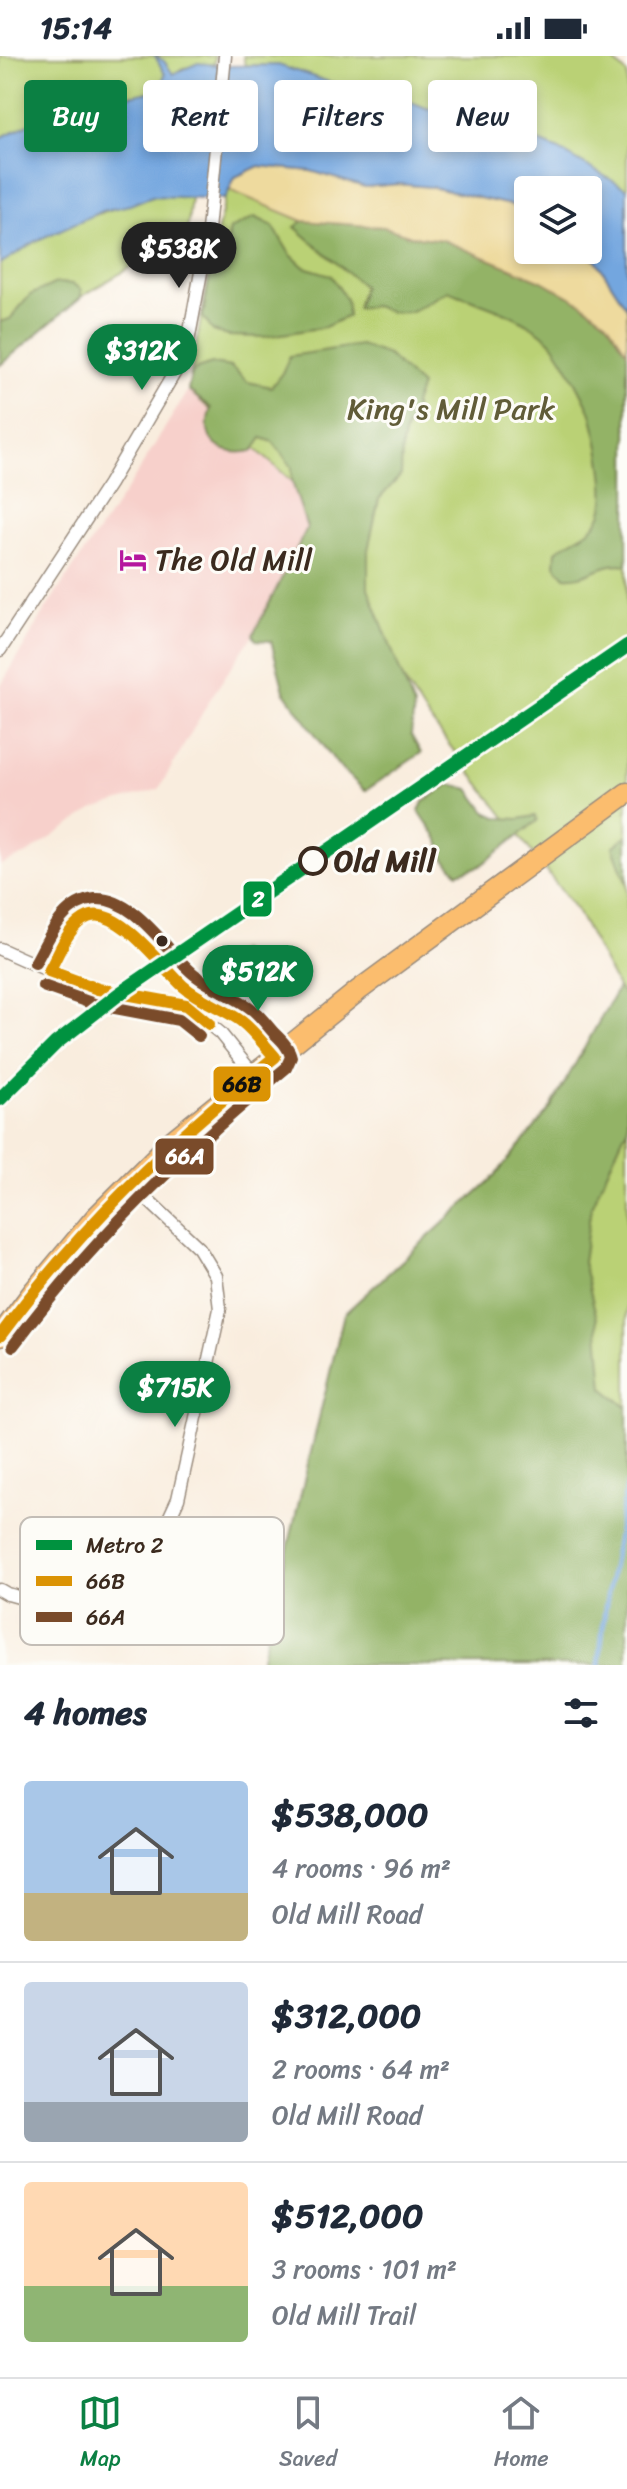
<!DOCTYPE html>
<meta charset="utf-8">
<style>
body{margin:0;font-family:Sriracha,sans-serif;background:#f6f6f7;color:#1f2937;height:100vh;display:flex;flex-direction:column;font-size:30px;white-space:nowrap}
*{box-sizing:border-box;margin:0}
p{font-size:26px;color:#747a83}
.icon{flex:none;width:44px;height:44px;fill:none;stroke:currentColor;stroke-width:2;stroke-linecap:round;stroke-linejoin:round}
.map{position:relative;height:1609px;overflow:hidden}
.panel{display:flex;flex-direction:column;background:#fff;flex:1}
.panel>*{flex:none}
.hud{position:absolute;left:24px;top:24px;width:580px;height:72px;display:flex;gap:16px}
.fabs{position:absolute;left:514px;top:120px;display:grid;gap:16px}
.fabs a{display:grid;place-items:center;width:88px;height:88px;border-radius:8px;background:#fff;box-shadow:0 4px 12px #0003;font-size:40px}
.price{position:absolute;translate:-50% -68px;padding:0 18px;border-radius:28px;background:#0b8043;color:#fff;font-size:26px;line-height:52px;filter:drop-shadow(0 2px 4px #0008)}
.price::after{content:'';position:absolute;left:50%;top:48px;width:24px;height:18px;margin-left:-12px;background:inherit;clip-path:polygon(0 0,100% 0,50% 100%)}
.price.on{background:#222;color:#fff}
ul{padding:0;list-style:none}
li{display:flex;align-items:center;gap:24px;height:200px;padding:0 24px}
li+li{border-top:2px solid #e0e1e3}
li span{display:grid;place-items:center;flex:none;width:224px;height:160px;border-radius:8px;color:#555}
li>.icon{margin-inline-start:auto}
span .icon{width:96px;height:96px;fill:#fffc;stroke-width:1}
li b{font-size:34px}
h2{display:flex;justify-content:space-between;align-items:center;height:96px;padding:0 24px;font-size:34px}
.chip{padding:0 28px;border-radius:8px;background:#fff;box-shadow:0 4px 12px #0003;font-size:28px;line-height:72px}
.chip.on{background:#0b8043;color:#fff}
.status{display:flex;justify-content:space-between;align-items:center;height:56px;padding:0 40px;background:#fff;direction:ltr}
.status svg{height:22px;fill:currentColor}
.tabs{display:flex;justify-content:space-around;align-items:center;height:112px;border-top:2px solid #e0e1e3;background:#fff;font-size:22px;color:#747a83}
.tabs a{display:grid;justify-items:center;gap:4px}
.tabs .on{color:#0b8043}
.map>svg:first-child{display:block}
</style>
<div class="status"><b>15:14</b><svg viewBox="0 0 49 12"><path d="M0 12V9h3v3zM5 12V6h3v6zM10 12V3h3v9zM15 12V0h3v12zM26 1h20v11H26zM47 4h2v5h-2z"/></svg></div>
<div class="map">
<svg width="627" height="1609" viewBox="0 0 627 1609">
<rect width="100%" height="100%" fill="#fdfcf7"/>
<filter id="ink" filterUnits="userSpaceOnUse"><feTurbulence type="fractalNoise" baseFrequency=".0125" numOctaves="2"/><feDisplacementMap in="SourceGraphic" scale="16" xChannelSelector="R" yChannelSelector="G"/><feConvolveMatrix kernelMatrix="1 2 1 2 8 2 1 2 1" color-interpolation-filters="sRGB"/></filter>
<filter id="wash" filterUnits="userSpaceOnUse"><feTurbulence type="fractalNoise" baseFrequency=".006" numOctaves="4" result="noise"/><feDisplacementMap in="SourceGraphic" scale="32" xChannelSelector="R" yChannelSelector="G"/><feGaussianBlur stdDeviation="1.8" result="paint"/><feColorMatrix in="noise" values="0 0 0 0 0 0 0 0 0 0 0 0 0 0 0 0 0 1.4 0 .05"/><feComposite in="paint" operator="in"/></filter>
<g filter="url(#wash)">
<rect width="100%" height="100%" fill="#f9edde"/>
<!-- built -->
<path fill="#f7d0cb" d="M 188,334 L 292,425 L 307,471 L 253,579 L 212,640 L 159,733 L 94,753 L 27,798 L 0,809 L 0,631 L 52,543 L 130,429 Z"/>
<!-- green -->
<path fill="#bad175" stroke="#7a7e4a" stroke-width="2" d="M 0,0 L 215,0 L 214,8 L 183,12 L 173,18 L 156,1 L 165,18 L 162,28 L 149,36 L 129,40 L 94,55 L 39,63 L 0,82 Z
M 243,0 L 609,0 L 627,18 L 627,133 L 559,94 L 489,66 L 426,52 L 396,40 L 329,26 L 278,9 L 245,9 Z
M 235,121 L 528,153 L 528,194 L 583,194 L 627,252 L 627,1609 L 260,1609 L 344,1258 L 495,1120 L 550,1053 L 618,932 L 577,855 L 424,656 L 307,471 L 292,425 L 188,334 L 215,186 L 225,143 Z
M 152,140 L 191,141 L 186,186 L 160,202 L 133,210 L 81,241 L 0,309 L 0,208 L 38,184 L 76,165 Z
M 240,894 L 251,909 L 232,922 L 222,907 Z"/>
<!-- forest -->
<path fill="#93b366" stroke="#676e42" stroke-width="2" d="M 255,161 L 273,170 L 290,198 L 304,211 L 331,219 L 346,243 L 348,260 L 325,271 L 264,281 L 228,280 L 213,275 L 203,261 L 212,206 L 226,192 L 230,173 Z
M 303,165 L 384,171 L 411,180 L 443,184 L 542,225 L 583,248 L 607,266 L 627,296 L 627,509 C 604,504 587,524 565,521 L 555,509 L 556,495 C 570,483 590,479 599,463 C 612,444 598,384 592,361 C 588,347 558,290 547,282 C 520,258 482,248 448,235 L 410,256 L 390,256 L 374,250 L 357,252 L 363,230 L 295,171 Z
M 56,227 L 73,228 L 81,234 L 81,241 L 0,309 L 0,266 L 10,263 L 30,239 Z
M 360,289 L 388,299 L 421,330 L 414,348 L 417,367 L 406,371 L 402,388 L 401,419 L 379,443 L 368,494 L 368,532 L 414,651 L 411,679 L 421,697 L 365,735 L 337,708 L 284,635 L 271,585 L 256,584 L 253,579 L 307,472 L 292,425 L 292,411 L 273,386 L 262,382 L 253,395 C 221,401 199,386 211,352 L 188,334 L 192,317 L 197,313 L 212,308 L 231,311 L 248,326 L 271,331 L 282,317 L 290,300 Z
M 450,728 L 469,733 L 486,756 L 499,762 L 519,763 L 535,760 L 537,765 L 480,810 L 458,817 L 444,802 L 439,785 L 419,755 L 423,746 Z
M 627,779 L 627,829 L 613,791 Z
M 618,932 L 627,942 L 627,1072 L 591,1151 L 583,1206 L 597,1263 L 603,1332 L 627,1351 L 627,1609 L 260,1609 L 344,1258 L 495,1120 L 550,1053 Z"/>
<!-- sand -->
<path fill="#eeda9e" stroke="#94825e" stroke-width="2" d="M 259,110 L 311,115 L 365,131 L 398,128 L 431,131 L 527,153 L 528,194 L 583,194 L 596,204 L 627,252 L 627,296 L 607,266 L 583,248 L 542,225 L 443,184 L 411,180 L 384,171 L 303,165 L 229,134 L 235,121 Z"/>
<!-- water -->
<path fill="#73a6df" stroke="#57687e" stroke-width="2" d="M 155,0 L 164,5 L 173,18 L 198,7 L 226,10 L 278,9 L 329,26 L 396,40 L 426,52 L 489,66 L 559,94 L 627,133 L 627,252 L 596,204 L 583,194 L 588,194 L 588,134 L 528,134 L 528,153 L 431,131 L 398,128 L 365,131 L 311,115 L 259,110 L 235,121 L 225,143 L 152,140 L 130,149 L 102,155 L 38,184 L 0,208 L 0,82 L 39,63 L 94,55 L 129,40 L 149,36 L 162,28 L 165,18 Z"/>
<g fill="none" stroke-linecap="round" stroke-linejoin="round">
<!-- stream -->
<path stroke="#73a6df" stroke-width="5" d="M 599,1609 L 605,1553 L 627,1428"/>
</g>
</g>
<g filter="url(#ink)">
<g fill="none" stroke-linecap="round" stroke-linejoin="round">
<!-- street casing -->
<g stroke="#9a8c7e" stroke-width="15">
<path id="street" d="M 0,594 L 109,428 L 176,314 L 187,291 L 207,184 L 225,0
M 0,893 C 46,914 90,933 140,943 C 165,947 203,945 225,955 C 245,965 260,985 275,1001
M 186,949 L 220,977 L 253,1018
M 0,1534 L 7,1538 C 35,1544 78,1563 104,1546 L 164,1473 L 178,1443 L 220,1253 L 216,1220 L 199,1192 L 129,1126
M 104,1546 L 115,1561 L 131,1568 C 136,1566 144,1564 149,1560 C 168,1544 163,1497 164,1473"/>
</g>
<!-- primary casing -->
<g stroke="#9a8c7e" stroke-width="23">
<path id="primary" d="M 0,1280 L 33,1236 L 95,1162 L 173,1084 L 359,934 L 627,737"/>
</g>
<!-- street -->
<use href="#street" stroke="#fff" stroke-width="12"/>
<!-- primary -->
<use href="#primary" stroke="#fbbd6e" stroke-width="20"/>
<!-- bus-1 casing -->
<g stroke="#fdfcf7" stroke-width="18">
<path id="bus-1" d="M 49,915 L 98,933 L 186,949 L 209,968
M 0,1280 C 79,1173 171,1084 275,1001 C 264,989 254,975 241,965 C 223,952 200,945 183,930 C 163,912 118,849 88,861 C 68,869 59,898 49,915"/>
</g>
<!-- bus-2 casing -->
<g stroke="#fdfcf7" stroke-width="18">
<path id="bus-2" d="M 43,930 L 94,948 L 179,964 L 199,980
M 13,1290 C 96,1179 180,1100 286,1012 L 291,1001 C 289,991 281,984 274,977 C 267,969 261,961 253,954 C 236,940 213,933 195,919 C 168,898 135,840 95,843 C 62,846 49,882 35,907"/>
</g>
<!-- bus-1 -->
<use href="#bus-1" stroke="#db9304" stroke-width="12"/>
<!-- bus-2 -->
<use href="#bus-2" stroke="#7a4b2a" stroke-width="12"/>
<!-- metro-1 casing -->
<g stroke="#fdfcf7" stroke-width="20">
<path id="metro-1" d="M 0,1043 L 56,987 L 119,938 L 627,590"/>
</g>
<!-- metro-1 -->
<use href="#metro-1" stroke="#00923f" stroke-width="14"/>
</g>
</g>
<!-- icons -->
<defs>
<g id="hotel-bare" transform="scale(2.16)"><path d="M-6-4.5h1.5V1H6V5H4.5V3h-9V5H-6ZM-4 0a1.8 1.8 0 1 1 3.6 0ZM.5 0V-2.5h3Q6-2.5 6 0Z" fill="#b5179e" stroke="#fdfcf7" stroke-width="2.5" paint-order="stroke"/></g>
</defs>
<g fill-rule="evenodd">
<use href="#hotel-bare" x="133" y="504"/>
</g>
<!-- markers -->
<circle fill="#fdfcf7" stroke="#3b2a1e" stroke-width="4" cx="313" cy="805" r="13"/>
<circle fill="#3b2a1e" stroke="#fdfcf7" stroke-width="3" cx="162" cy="885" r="7"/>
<g text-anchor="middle" stroke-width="6" stroke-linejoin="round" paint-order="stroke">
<!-- park labels -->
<g font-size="30" fill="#615c38" stroke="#fdfcf7">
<text x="451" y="363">King's Mill Park</text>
</g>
<!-- poi labels -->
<g font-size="30" fill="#3b2a1e" stroke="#fdfcf7" text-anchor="start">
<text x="155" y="514">The Old Mill</text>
</g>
<!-- stop labels -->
<g font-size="30" font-weight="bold" fill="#3b2a1e" stroke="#fdfcf7" text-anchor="start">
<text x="334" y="815">Old Mill</text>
</g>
</g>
<!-- legend -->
<rect x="20" y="1461" width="264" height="128" rx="12" fill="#fdfcf7" stroke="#c3bdb6" stroke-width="2"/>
<rect x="36" y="1484" width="36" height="10" fill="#00923f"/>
<rect x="36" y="1520" width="36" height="10" fill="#db9304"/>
<rect x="36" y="1556" width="36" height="10" fill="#7a4b2a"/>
<g font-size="22" fill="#3b2a1e">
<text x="86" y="1497">Metro 2</text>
<text x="86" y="1533">66B</text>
<text x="86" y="1569">66A</text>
</g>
<g stroke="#fdfcf7" stroke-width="3">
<rect x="242" y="824" width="31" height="38" rx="8" fill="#00923f"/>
<rect x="212" y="1009" width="60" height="38" rx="8" fill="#db9304"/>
<rect x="154" y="1081" width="61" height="39" rx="8" fill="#7a4b2a"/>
</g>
<g font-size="22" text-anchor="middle" font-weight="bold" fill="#fff">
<text x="258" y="851">2</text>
<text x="185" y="1108">66A</text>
</g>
<g font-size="22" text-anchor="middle" font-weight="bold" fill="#111">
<text x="242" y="1036">66B</text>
</g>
</svg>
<div class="fabs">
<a><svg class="icon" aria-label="layers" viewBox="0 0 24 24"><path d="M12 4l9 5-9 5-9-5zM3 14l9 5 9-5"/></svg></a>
</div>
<b class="price on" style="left:179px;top:234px">$538K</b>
<b class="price" style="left:142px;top:336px">$312K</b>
<b class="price" style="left:258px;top:957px">$512K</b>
<b class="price" style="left:175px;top:1373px">$715K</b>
<div class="hud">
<a class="chip on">Buy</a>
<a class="chip">Rent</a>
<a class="chip">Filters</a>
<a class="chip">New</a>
</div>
</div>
<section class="panel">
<h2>4 homes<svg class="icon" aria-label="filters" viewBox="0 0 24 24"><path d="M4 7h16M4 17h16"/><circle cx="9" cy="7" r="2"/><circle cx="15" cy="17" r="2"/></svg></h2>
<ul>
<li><span style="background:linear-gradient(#a9c7e8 70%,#c2b280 0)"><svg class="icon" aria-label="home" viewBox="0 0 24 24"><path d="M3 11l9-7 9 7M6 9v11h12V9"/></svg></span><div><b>$538,000</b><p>4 rooms · 96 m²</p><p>Old Mill Road</p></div></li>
<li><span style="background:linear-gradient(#c9d6e8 75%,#9aa5b1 0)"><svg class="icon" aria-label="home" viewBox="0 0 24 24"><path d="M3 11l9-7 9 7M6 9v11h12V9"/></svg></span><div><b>$312,000</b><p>2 rooms · 64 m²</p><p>Old Mill Road</p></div></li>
<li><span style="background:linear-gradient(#ffd9b3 65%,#8fb573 0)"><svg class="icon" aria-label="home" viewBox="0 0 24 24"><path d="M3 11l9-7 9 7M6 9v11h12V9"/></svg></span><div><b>$512,000</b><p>3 rooms · 101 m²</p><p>Old Mill Trail</p></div></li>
</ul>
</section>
<nav class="tabs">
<a class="on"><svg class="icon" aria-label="map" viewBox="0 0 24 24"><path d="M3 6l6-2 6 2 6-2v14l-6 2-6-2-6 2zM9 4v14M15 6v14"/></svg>Map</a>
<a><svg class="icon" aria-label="saved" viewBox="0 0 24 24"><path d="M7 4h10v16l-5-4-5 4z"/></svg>Saved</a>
<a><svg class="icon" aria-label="home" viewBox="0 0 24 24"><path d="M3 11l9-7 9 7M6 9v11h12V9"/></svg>Home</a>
</nav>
